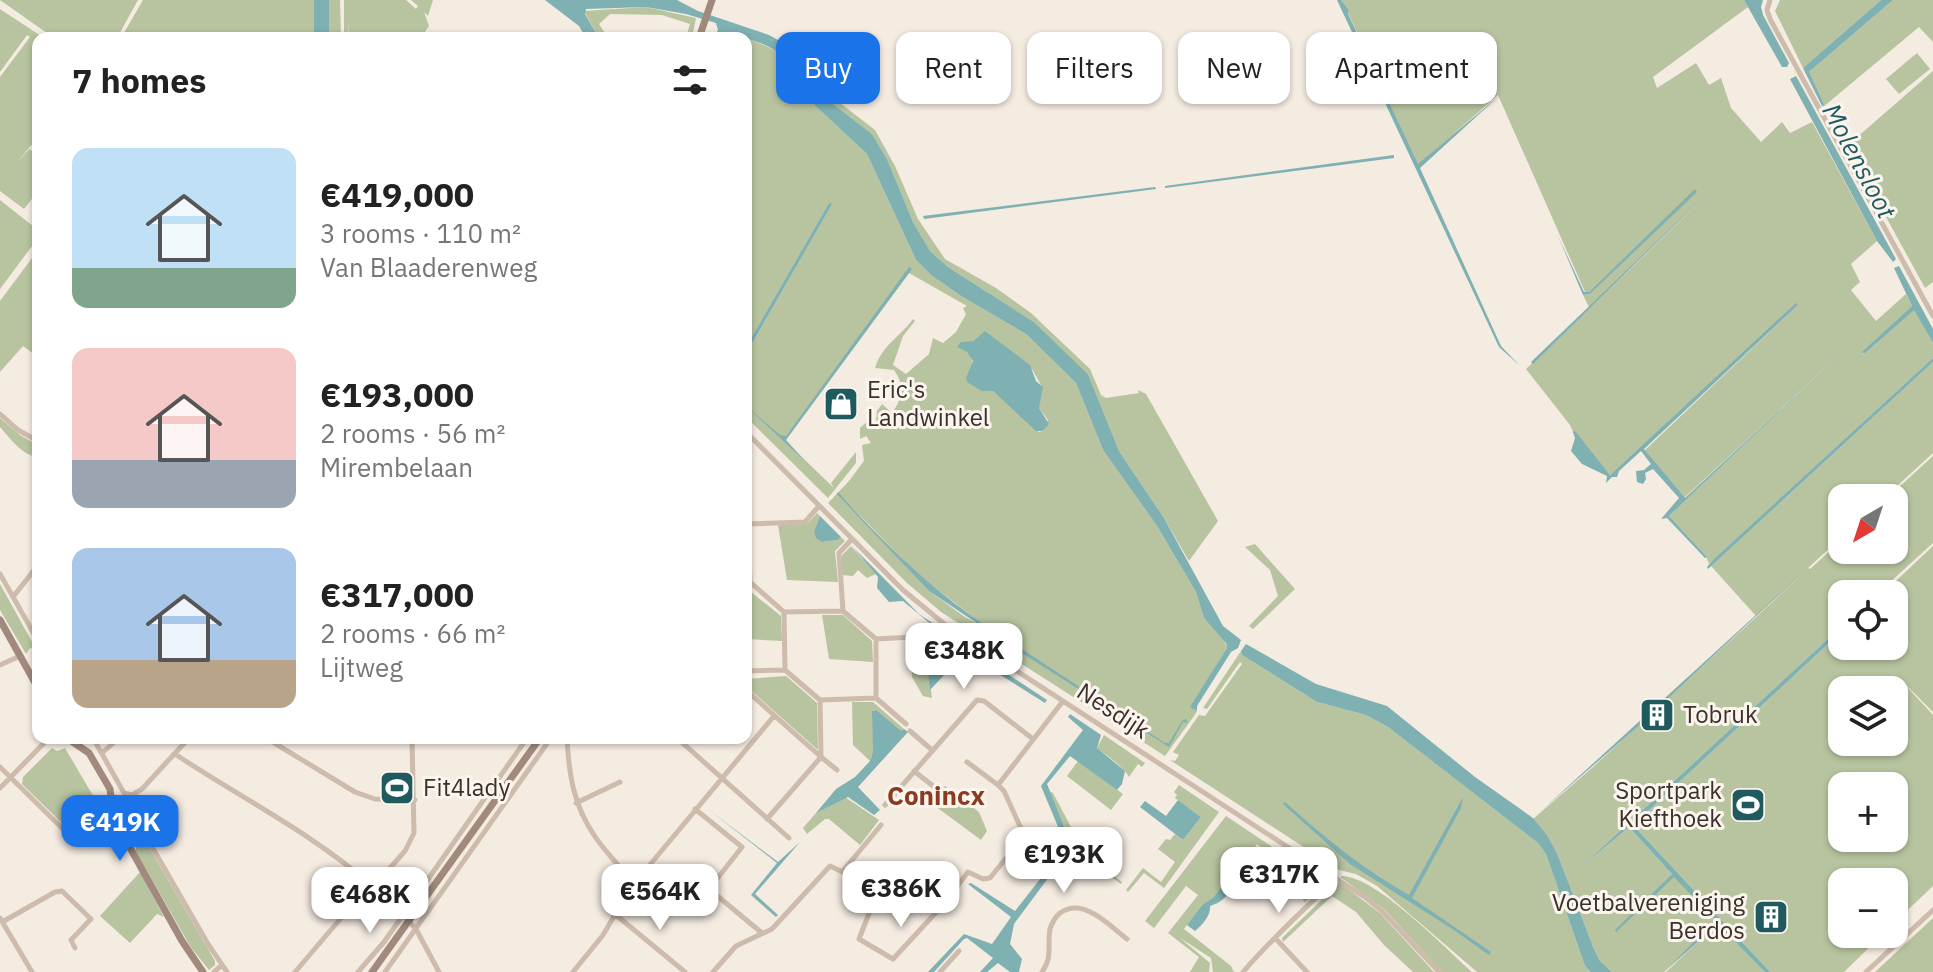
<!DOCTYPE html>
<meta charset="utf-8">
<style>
body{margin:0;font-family:"IBM Plex Sans",sans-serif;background:#f2f2f2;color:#222;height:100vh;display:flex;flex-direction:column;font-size:30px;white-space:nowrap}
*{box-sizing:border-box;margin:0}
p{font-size:26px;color:#767676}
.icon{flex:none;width:44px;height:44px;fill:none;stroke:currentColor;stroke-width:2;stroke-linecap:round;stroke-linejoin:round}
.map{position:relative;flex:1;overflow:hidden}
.drawer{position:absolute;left:32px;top:32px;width:720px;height:712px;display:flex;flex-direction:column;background:#fff;border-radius:16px;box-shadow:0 2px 6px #0004}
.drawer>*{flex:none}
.banner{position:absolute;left:776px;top:32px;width:760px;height:72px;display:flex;gap:16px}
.needle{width:52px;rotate:219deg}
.tools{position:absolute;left:1828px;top:484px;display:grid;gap:16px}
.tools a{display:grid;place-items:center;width:80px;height:80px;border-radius:16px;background:#fff;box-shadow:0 2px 6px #0004;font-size:40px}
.price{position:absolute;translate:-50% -68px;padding:0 18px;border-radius:16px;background:#fff;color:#222;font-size:26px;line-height:52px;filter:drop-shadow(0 2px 4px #0008)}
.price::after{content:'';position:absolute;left:50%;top:48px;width:24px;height:18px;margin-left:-12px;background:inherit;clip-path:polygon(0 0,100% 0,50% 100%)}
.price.active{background:#1a73e8;color:#fff}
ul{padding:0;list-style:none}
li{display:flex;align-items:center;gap:24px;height:200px;padding:0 40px}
li span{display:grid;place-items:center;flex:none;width:224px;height:160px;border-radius:16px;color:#555}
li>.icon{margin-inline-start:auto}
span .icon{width:96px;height:96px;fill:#fffc;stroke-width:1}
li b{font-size:34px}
h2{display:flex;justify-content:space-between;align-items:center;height:96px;padding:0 40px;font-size:34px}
.pill{padding:0 28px;border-radius:16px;background:#fff;box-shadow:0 2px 6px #0004;font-size:28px;line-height:72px}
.pill.active{background:#1a73e8;color:#fff}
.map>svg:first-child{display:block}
</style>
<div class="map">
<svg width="1933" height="972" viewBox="0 0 1933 972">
<rect width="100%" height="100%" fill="#f4ebe1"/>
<!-- green -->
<path fill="#b8c4a0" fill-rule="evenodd" d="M 0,0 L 138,0 L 117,38 L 54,38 Z
M 143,0 L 314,0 L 314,38 L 121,38 Z
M 329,0 L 340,0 L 341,38 L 329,38 Z
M 344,0 L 406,0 L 416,9 L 418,6 L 411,0 L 433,0 L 428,16 L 424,12 L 429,26 L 421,38 L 349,38 L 348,24 L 348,38 L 344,38 Z
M 1341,0 L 1744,0 L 1748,7 L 1653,77 L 1657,88 L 1696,63 L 1709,85 L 1721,78 L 1731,108 L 1761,142 L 1782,122 L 1790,133 L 1812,122 L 1877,241 L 1851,264 L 1860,282 L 1851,290 L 1876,321 L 1906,294 L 1912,306 L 1862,353 L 1864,354 L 1914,309 L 1933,343 L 1933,358 L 1709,564 L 1706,556 L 1669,516 L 1838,356 L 1684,498 L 1644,451 L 1798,305 L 1796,304 L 1610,475 L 1573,432 L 1570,425 L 1526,369 L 1703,199 L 1589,307 L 1583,295 L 1590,294 L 1696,192 L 1695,190 L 1589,292 L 1585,292 L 1498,95 L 1418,165 L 1348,13 L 1349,10 Z
M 1780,0 L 1881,0 L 1803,68 L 1775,11 Z
M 1893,0 L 1933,0 L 1933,42 L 1919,27 L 1823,107 L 1809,72 Z
M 646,7 L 696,18 L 692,38 L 686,38 L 690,24 L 662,15 L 610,14 L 599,24 L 608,38 L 599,38 L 584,11 Z
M 0,9 L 44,38 L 38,38 L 38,149 L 31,145 L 17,163 L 29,149 L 38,155 L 38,191 L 24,209 L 0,191 L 0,77 L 30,37 L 27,35 L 0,72 Z
M 746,38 C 774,49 787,52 792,84 L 867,154 L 916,260 L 931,275 L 961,296 L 1026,334 L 1076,383 L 1103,450 L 1157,526 L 1196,592 L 1204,618 L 1223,637 L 1227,648 L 1191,707 L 1197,711 L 1194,716 L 1165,756 L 941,612 L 907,583 L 828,503 L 849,481 L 864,461 L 862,445 L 871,443 L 866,436 L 860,439 L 860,428 L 869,420 L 876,422 L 877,411 L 882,404 L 892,413 C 903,397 905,386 894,370 L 875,368 C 882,345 900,337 913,319 L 915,321 L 903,336 L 893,365 L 906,374 L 929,354 L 933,338 L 943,343 L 956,332 L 966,314 L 963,308 L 967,306 L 909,273 L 912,269 L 786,436 L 781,437 L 834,488 L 831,483 L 856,452 L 856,463 L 828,498 L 746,417 L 746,354 L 831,205 L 829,203 L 746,347 ZM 983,333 L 1032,369 L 1041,385 L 1039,408 L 1048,420 L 1042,431 L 1039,432 L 993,391 L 984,391 L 968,374 L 973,365 L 971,356 L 959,345 L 973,341 ZM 838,493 L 915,572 L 991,631 L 965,617 L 929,591 Z
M 783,41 L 796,47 L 813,82 L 875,130 L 895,166 L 918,219 L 945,259 L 996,288 L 1031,313 L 1090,369 L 1101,395 L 1106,398 L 1139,393 L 1138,390 L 1146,394 L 1218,521 L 1189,561 L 1164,518 L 1119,451 L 1088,374 L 1034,322 L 948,267 L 930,251 L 913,222 L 887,159 L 872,134 L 815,90 L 805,78 L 794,51 Z
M 1917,53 L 1930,69 L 1899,94 L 1886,79 Z
M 1933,71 L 1933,282 L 1925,288 L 1847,146 Z
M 0,200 L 38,230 L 38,238 L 0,289 Z
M 38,250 L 38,357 L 23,346 L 0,372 L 0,301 Z
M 1933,362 L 1933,453 L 1884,498 L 1842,498 L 1842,537 L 1808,568 L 1810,569 L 1842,540 L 1842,550 L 1894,550 L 1894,498 L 1887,498 L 1933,456 L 1933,543 L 1877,594 L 1842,594 L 1842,626 L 1580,868 L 1629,827 L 1672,874 L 1616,931 L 1674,876 L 1716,920 L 1664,972 L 1612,972 L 1600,961 L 1594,949 L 1557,853 L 1547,835 L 1533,819 L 1593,767 L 1805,572 L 1756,616 L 1711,566 Z
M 0,418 L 20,435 L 38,445 L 38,457 C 21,455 11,439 0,427 Z
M 817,513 L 820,516 L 814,531 L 823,542 L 838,540 L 841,537 L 845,541 L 835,551 L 838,582 L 787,580 L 778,525 L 807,524 Z
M 1255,544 L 1295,589 L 1253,629 L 1249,626 L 1278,596 L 1270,570 L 1245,547 Z
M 851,546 L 876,574 L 867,578 L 858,570 L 853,576 L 842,575 L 842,555 Z
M 1933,546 L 1933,712 L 1894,673 L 1933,715 L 1933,886 L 1894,923 L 1894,882 L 1842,882 L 1842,934 L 1883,934 L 1844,972 L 1770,972 L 1633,825 L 1842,631 L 1842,646 L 1894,646 L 1894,594 L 1882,594 ZM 1842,690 L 1894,690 L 1894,742 L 1842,742 ZM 1842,786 L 1894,786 L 1894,838 L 1842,838 Z
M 0,584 L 36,649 L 30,648 L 26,654 L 0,610 Z
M 746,588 L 781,616 L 782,641 L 746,639 Z
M 822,615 L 843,615 L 872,641 L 873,662 L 829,659 Z
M 944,632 L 956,640 L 949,649 L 928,652 L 926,655 L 932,698 L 923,696 L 912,677 L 910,641 L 937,640 Z
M 1241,651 L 1242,655 L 1317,702 L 1366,715 L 1388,727 L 1538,843 L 1546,854 L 1585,966 L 1591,972 L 1477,972 L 1377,886 L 1356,874 L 1339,870 L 1170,760 L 1175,761 L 1179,755 L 1173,752 L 1199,715 L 1205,716 L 1242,664 L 1240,662 L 1207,709 L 1203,708 Z
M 786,676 L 817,703 L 818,750 L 746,686 L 746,679 Z
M 852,702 L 873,702 L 904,729 L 901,732 L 876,711 L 873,710 L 873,751 L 870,761 L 853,745 Z
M 1104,735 L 1145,763 L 1142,767 L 1138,764 L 1129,777 C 1122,765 1108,757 1097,748 Z
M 52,748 L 57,751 L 65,748 L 102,811 L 72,833 L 22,784 L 23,777 Z
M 1078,761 L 1123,794 L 1111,810 L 1067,776 Z
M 1179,785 L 1219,812 L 1164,888 L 1144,873 L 1128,892 L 1126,890 L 1143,868 L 1161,882 L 1175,862 L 1158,849 L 1166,839 L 1170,840 L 1175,834 L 1183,840 L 1201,817 L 1175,798 L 1177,795 L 1174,792 Z
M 945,786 L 979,812 L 987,831 L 981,840 L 931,803 Z
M 1049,791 L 1053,793 L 1071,827 C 1072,849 1106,869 1122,882 L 1121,884 L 1085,859 L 1067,853 L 1072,844 Z
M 119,796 L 138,826 L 132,835 L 125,834 L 118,822 Z
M 845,797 L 879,820 L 860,845 L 829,819 L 825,819 L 807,834 L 803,828 L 816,813 Z
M 1226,816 L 1326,883 L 1305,902 L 1300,896 L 1305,886 C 1295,867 1275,854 1256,844 L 1255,851 L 1247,856 L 1213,899 L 1202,905 L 1184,929 L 1231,966 L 1234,972 L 1213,972 L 1211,958 L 1180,938 L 1210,963 L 1209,972 L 1190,972 L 1199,957 L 1168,933 L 1198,895 L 1186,886 L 1154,928 L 1145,921 Z
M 142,839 L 146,842 L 215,961 L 215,965 L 209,970 L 190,946 L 136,852 L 136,844 Z
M 140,872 L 164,917 L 157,914 L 130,943 L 100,916 Z
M 1342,876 C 1377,877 1444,947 1472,972 L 1442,972 L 1384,909 L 1340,877 Z
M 1340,883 L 1380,913 L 1434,972 L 1413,972 L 1384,945 L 1356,912 L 1332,896 L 1283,942 L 1282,938 L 1334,888 L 1333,884 Z
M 1933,918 L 1933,972 L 1875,972 Z
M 1718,923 L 1765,972 L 1666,972 Z"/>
<!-- water -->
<path fill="#7fb0b2" d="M 314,0 L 329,0 L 329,38 L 314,38 Z
M 545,0 L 677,0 L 698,11 L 769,35 L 789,46 L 805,78 L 815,90 L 872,134 L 887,159 L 913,222 L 930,251 L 948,267 L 1034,322 L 1088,374 L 1119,451 L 1164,518 L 1223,626 L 1241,640 L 1238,648 L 1231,652 L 1197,706 L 1197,711 L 1190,707 L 1227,648 L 1226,643 L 1204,618 L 1196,592 L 1157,526 L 1103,450 L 1076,383 L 1026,334 L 961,296 L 931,275 L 916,260 L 867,154 L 792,84 C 787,47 765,45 734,34 L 728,33 L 721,38 L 714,38 L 718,30 L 716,23 L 686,14 L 646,7 L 586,9 L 585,14 L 599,38 L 586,38 L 579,26 Z
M 1337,0 L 1341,0 L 1349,10 L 1348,14 L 1418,164 L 1499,96 L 1420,168 L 1501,346 L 1519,365 L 1499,347 Z
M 1744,0 L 1763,0 L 1761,7 L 1763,15 L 1789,63 L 1787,67 L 1782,67 Z
M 1881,0 L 1893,0 L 1809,72 L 1824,105 L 1822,106 L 1803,68 Z
M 1796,76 L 1896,259 L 1893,262 L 1877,241 L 1790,79 Z
M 1394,155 L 1394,158 L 1165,188 L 1165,186 Z
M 1155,187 L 1156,189 L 924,219 L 923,216 Z
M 1695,189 L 1697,192 L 1590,294 L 1583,295 L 1558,236 L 1584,292 L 1589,292 Z
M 1702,198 L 1533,364 L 1531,362 Z
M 829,203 L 832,204 L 746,354 L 746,347 Z
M 1899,266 L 1933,329 L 1933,343 L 1914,310 L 1864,354 L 1862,352 L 1912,306 L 1894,268 Z
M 909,267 L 912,269 L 786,440 L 806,462 L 746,406 L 780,435 L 786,436 Z
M 1796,303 L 1798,305 L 1644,449 L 1685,498 L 1838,356 L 1669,516 L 1707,557 L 1705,558 L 1667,518 L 1661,519 L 1679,498 L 1653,469 L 1645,473 L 1646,479 L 1643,484 L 1637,482 L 1636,471 L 1644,470 L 1651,464 L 1641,451 L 1619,471 L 1617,477 L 1612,477 L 1606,483 L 1607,476 L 1582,464 L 1571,451 L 1575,438 L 1573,432 L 1575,431 L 1610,475 Z
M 985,331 L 1030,365 L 1036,381 L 1043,387 L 1039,408 L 1049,424 L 1042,431 L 1036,431 L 993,391 L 982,391 L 967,382 L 966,378 L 973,361 L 967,352 L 957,347 L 961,342 L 973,341 Z
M 1933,358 L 1933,362 L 1708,569 L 1707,567 L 1713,560 Z
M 838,492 C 884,544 934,592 992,630 L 990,632 L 929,591 L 837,494 Z
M 820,516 L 841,537 L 838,540 L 822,542 L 816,538 L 814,531 Z
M 853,547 L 919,614 L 934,624 L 933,626 L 903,601 L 889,602 L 877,588 L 878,577 Z
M 1804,571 L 1644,721 L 1541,811 Z
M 1842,626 L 1842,631 L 1633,825 L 1770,972 L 1765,972 L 1718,924 L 1664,972 L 1715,920 L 1674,877 L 1616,932 L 1615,930 L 1672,874 L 1629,827 L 1580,868 Z
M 999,634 L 1165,743 L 1169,743 L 1182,721 L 1186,719 L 1188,723 L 1183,722 L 1169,747 L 997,637 Z
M 956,640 L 1047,700 L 1045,703 L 985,665 L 978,670 L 959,659 L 930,690 L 926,653 L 947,650 Z
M 1246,644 L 1316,684 L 1387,706 L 1475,777 L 1533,818 L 1547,835 L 1557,853 L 1594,949 L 1600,961 L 1612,972 L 1591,972 L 1585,966 L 1546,854 L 1538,843 L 1388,727 L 1366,715 L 1317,702 L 1242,655 L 1241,651 Z
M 876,710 L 901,731 L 904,729 L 908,732 L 858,787 L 880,810 L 874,815 L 848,797 L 816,813 L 836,789 L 855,777 L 870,761 L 873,751 L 872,711 Z
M 1070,714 L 1101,735 L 1097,748 L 1125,771 L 1122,784 L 1117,790 L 1070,756 L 1047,784 L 1072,846 L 1014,924 L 1010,944 L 1022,959 L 1019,972 L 1010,972 L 998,963 L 987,972 L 980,972 L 993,958 L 967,938 L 964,939 L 934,972 L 928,972 L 964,934 L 992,944 L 1011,917 L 968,884 L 971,883 L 1015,911 L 1066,846 L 1041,786 L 1083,730 L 1068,717 Z
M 1463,797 L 1461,808 L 1412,898 L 1491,952 L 1489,955 L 1454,930 L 1350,864 L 1283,804 L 1285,802 C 1324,837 1363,869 1409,895 Z
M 1178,800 L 1201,817 L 1183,840 L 1140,807 L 1145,801 L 1166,816 Z
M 709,810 L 778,862 L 800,842 L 755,894 L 778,915 L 776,917 L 751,895 L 777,863 Z
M 1257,849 L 1263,854 C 1256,858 1247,864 1242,871 C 1232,887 1229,900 1210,906 C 1211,916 1202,925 1195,931 L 1187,925 L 1202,905 L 1213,898 L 1247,856 Z"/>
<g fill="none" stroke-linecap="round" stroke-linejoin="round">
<!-- street -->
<path stroke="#cdbbac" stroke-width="5" d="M 1770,0 L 1767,10 L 1770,19 L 1933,316
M 0,414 L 18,430 L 38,441
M 746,432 L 903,590 L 943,623 L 1366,898 L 1381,910 L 1439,972
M 748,524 L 805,522 L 819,506
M 748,525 L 750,582 L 784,612 L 843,611
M 852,539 L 839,553 L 843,611 L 876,639 L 932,636 L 943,623
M 0,574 L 38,641
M 13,597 L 38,565
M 784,612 L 785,670 L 820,700 L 876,698
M 876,639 L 876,698 L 906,724
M 0,665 L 20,656
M 746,671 L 785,670
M 746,690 L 821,757 L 767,819
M 820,700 L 821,757 L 837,770
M 910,731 L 932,750
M 93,738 L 124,793 L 132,795 L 142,789 L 189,738
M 266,738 L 355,792 L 375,799 L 415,800
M 567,738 C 569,774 573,804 594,835 C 604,851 619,864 629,880 L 631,887 L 603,935 L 573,972
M 677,738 L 789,838
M 102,753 L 119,738
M 175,754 C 241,798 310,832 370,884 L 375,885
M 967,762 L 998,785
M 0,767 L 68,834 L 78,835 L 95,817
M 914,771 L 937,789
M 0,788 L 49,738
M 576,803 L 620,782
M 885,805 L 977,700 L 984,701 L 1033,739
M 695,809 L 742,847 L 698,903
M 144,833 L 208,944 L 227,972
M 935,866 L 958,884
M 843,871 L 881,825
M 630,884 L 638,879 L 774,716
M 375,885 L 405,851 L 414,833 L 412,738
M 375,885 L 416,929 L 439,972
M 709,889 L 762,933
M 616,915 L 685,972
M 0,918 L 32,972
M 4,921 L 55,892 L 62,891 L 91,919 L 71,940 L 75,948
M 1276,939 L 1307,972
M 214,972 L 222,965
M 295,972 L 370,884
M 358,972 L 384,942 L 527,738
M 385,972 L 551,738
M 713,972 L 736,946 L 772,929 L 830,866 L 874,887 L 877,893 L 859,939 L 893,959 L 942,906 L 968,872 L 983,879 L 990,878 L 1020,841 L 1023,833 L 1004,791 L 998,785 L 1063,701
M 940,972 L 959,951
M 1042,972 C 1053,957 1047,946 1050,929 C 1052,923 1055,917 1060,913 C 1083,896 1110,926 1127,939
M 1243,972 C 1271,939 1305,909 1336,878
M 1866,972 L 1933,910"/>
<!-- secondary -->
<path stroke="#a18a7d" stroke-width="7" d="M 699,38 L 712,0
M 0,620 L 38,688
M 67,738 L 89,753 L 110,789 L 114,819 L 182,941 L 203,972
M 372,972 L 540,738"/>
</g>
<!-- icons -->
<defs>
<g id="shop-square" transform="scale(1.8)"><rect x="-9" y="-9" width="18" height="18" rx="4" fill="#1f5a5e" stroke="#fbf5ee"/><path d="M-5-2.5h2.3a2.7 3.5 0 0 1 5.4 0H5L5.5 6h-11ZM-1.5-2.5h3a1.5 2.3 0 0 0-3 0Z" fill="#fff"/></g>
<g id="building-square" transform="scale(1.8)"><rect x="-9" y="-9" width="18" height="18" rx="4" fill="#1f5a5e" stroke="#fbf5ee"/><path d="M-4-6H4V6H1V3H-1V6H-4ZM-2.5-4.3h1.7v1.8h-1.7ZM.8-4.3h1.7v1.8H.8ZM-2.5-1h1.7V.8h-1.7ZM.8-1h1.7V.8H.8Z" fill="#fff"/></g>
<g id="stadium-square" transform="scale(1.8)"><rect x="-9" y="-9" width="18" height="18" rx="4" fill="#1f5a5e" stroke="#fbf5ee"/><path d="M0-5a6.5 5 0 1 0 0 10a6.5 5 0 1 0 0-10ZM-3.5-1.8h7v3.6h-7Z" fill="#fff"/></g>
</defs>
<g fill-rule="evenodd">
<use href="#shop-square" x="841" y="404"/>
<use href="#building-square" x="1657" y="715"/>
<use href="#stadium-square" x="397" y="788"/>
<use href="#stadium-square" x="1748" y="805"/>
<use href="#building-square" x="1771" y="917"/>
</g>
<g text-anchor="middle" stroke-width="6" stroke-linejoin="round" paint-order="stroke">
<!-- poi labels -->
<g font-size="24" fill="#3b302b" stroke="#fbf5ee" text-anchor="start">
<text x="867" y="398">Eric's<tspan x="867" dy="28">Landwinkel</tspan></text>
<text x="1683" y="723">Tobruk</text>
<text x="423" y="796">Fit4lady</text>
<text x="1722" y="799" text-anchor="end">Sportpark<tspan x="1722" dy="28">Kiefthoek</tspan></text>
<text x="1745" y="911" text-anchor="end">Voetbalvereniging<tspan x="1745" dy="28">Berdos</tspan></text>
</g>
<!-- street labels -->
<g font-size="24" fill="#3b302b" stroke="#fbf5ee">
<text transform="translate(1113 711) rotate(33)" y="8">Nesdijk</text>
</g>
<!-- water labels -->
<g font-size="26" font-style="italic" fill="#1f5a5e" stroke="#fbf5ee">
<text transform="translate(1859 161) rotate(62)" y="9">Molensloot</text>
</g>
<!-- neighbourhood labels -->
<g font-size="26" font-weight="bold" fill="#8c3b22" stroke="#fbf5ee">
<text x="936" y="805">Conincx</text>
</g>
</g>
</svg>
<div class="tools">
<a><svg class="needle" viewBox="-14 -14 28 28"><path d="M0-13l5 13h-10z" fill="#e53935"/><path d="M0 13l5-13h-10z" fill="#767676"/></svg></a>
<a><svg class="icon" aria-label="locate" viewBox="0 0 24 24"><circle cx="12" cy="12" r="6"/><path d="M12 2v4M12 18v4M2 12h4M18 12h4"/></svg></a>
<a><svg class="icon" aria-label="layers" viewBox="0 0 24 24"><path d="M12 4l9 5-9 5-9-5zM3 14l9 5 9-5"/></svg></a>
<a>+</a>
<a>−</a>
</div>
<b class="price" style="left:964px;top:691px">€348K</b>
<b class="price active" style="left:120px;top:863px">€419K</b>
<b class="price" style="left:1064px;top:895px">€193K</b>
<b class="price" style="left:1279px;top:915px">€317K</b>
<b class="price" style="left:901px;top:929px">€386K</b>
<b class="price" style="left:660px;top:932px">€564K</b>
<b class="price" style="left:370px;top:935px">€468K</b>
<div class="banner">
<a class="pill active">Buy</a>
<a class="pill">Rent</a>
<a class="pill">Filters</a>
<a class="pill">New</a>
<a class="pill">Apartment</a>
</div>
<section class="drawer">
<h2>7 homes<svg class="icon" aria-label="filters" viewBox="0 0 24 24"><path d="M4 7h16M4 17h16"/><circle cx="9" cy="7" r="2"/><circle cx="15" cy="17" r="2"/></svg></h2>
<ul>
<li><span style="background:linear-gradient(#bfe0f5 75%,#7fa58c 0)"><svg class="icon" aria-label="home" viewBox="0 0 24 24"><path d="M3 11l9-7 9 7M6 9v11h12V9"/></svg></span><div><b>€419,000</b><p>3 rooms · 110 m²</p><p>Van Blaaderenweg</p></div></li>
<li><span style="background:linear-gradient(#f6c9c9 70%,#9aa5b1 0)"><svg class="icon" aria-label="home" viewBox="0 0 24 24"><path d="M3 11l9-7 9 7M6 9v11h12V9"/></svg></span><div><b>€193,000</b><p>2 rooms · 56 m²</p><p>Mirembelaan</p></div></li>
<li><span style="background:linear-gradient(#a9c7e8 70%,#b9a48a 0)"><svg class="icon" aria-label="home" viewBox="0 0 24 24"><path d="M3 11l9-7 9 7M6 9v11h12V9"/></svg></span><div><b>€317,000</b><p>2 rooms · 66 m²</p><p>Lijtweg</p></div></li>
</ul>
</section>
</div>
